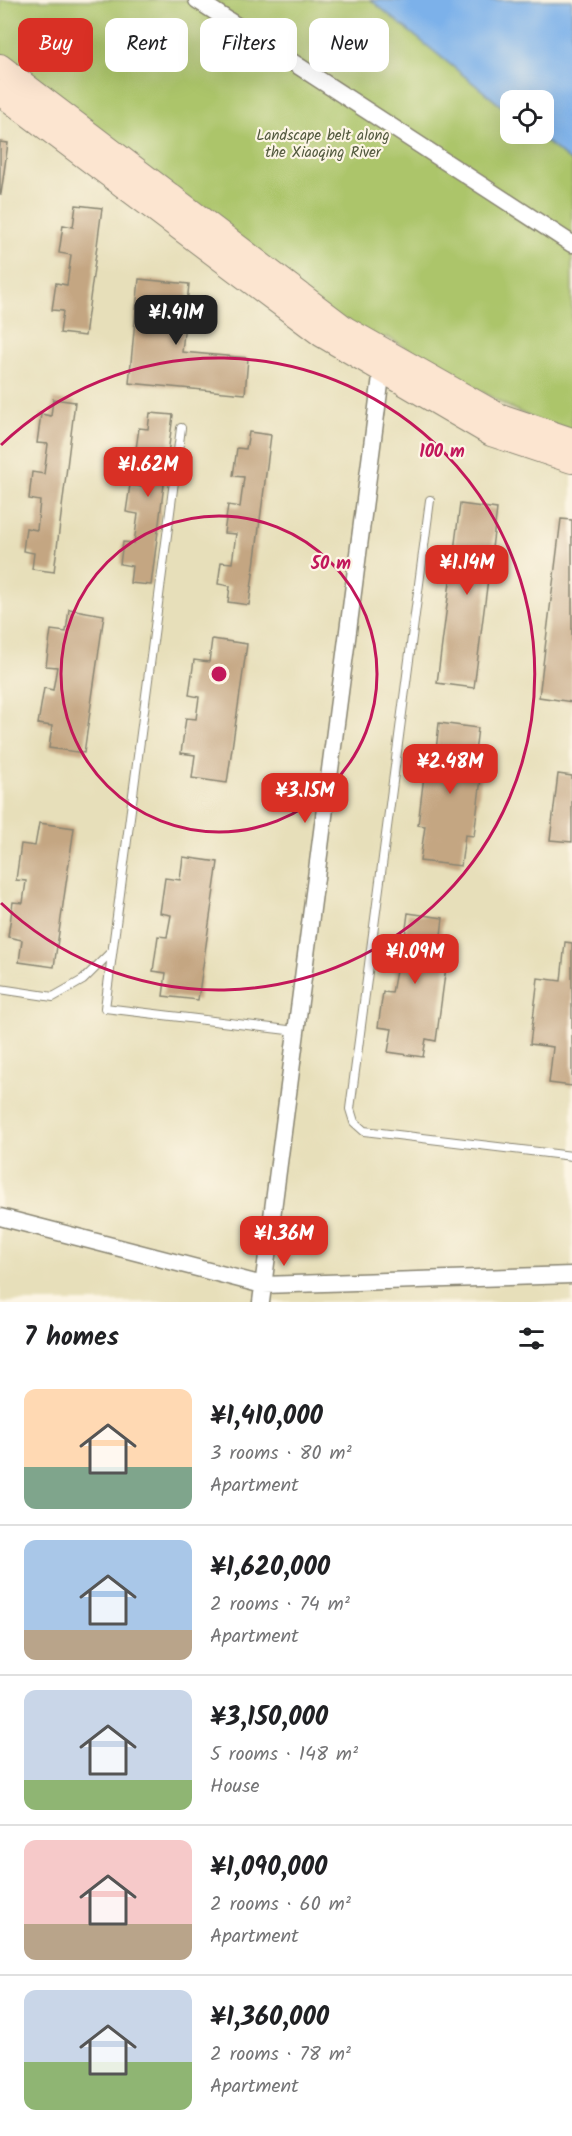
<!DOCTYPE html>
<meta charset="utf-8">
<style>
body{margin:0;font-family:Kalam,sans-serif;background:#f6f6f6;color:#202124;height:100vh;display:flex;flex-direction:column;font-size:22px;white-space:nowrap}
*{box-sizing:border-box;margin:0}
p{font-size:20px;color:#757577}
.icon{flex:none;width:33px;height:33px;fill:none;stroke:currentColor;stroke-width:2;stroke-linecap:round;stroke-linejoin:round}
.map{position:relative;height:1302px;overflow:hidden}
.drawer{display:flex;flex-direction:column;background:#fff;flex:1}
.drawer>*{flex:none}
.guide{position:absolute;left:18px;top:18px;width:537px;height:54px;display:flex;gap:12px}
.controls{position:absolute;left:500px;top:90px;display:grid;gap:12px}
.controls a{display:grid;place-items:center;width:54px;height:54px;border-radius:12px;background:#fff;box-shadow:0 6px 24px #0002;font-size:30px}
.price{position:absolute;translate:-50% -51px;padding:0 14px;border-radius:12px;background:#d93025;color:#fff;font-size:20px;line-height:39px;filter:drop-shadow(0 2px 3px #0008)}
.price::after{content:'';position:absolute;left:50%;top:36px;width:18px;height:14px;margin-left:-9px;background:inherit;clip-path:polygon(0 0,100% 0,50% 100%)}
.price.on{background:#222;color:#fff}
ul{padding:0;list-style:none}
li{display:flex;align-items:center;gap:18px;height:150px;padding:0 24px}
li+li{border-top:2px solid #e0e0e0}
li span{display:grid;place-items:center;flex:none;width:168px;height:120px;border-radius:12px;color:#555}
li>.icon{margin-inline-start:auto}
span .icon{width:72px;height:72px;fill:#fffc;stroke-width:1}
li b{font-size:26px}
h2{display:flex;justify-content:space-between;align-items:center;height:72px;padding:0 24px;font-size:26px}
.pill{padding:0 21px;border-radius:12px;background:#fff;box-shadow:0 6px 24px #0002;font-size:21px;line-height:54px}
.pill.on{background:#d93025;color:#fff}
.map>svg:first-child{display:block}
</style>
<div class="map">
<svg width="572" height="1302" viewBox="0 0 572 1302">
<rect width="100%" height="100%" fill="#fcf5e5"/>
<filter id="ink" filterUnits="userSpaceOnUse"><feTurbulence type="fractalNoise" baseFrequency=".0167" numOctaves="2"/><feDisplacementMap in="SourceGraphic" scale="12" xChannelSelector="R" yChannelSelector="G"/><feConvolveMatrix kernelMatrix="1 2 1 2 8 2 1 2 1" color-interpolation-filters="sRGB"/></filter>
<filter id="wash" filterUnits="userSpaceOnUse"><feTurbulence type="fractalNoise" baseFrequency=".008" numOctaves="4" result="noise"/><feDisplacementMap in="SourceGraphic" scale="24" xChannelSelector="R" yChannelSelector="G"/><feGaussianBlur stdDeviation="1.35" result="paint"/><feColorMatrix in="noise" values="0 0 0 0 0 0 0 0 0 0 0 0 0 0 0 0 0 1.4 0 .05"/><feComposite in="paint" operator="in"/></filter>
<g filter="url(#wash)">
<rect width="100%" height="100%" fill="#e7dfba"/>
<!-- green -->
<path fill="#acc56b" stroke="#6c784b" stroke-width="1.5" d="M 0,0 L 371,0 L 510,113 L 510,134 L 536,134 L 572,162 L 572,437 L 507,406 L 387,337 L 359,346 L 0,82 Z"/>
<!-- water -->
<path fill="#7bb1ea" stroke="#536e8a" stroke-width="1.5" d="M 371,0 L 572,0 L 572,162 L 536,134 L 543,134 L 543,100 L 510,100 L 510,113 Z"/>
<g id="blocks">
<!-- building -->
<path fill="#c4a682" d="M 0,142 L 8,143 L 1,194 L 0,194 Z
M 76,205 L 102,208 L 85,336 L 60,333 L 63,311 L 52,310 L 56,283 L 67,285 L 71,255 L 59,253 L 63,225 L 73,227 Z
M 139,279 L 189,284 L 182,352 L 248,358 L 245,394 L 129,383 Z
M 53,399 L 75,402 L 54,572 L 32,569 L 34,553 L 23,551 L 26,528 L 37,530 L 40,501 L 29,499 L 32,472 L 44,474 L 48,444 L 37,443 L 41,414 L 51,416 Z
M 150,413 L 173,415 L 151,585 L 130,583 L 132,566 L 120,564 L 123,542 L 134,543 L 138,514 L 126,512 L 130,485 L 142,487 L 146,457 L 135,456 L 139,428 L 148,429 Z
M 249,432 L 271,435 L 249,605 L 228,602 L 230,586 L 218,584 L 221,562 L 232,563 L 236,534 L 224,533 L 228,505 L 240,507 L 244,477 L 233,476 L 237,448 L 246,449 Z
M 460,504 L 497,509 L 474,688 L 437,683 Z
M 561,519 L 572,520 L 572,702 L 539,697 Z
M 69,609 L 104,615 L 84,753 L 49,748 L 52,726 L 38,724 L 44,688 L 53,690 L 57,667 L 46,666 L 51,630 L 66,632 Z
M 212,639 L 247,644 L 227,783 L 192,778 L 195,755 L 181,753 L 186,718 L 196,719 L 199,697 L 189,695 L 194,660 L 209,662 Z
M 439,723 L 478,728 L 474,761 L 483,762 L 474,836 L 465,835 L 461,866 L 420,861 L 425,826 L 418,825 L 426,759 L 435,760 Z
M 558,774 L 572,776 L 572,842 L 550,840 Z
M 39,823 L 74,828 L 54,967 L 19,962 L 22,940 L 8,937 L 13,902 L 23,903 L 26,881 L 16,880 L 21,844 L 35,846 Z
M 183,857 L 218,862 L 198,1000 L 163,996 L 166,973 L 153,971 L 158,936 L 167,937 L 171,915 L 160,913 L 165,878 L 180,880 Z
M 408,913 L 443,918 L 440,944 L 449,945 L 436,1041 L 426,1039 L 423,1057 L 388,1052 L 392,1029 L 378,1027 L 383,992 L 392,993 L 396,971 L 385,969 L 391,934 L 405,936 Z
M 565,942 L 572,943 L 572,1086 L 549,1083 L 553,1047 L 530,1044 L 538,978 L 561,981 Z"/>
</g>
</g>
<g filter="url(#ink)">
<use href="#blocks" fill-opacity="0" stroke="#898572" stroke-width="1.5"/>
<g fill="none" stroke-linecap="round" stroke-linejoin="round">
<!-- service casing -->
<g stroke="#898572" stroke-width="10">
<path id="service" d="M 181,428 L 105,1008 L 296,1031
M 430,500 L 350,1109 L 354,1122 L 364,1131 L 572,1156
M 0,989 L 53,997 L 83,980 L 112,951"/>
</g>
<!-- minor casing -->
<g stroke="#898572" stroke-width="19">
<path id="minor" d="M 197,0 L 572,244
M 0,1217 L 263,1285 L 572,1275
M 261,1302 L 383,361"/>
</g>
<!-- secondary casing -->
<g stroke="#898572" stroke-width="26">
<path id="secondary" d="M 0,66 L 346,329 L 498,415 L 572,440
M 0,93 L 322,335 L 491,434 L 572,461"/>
</g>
<!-- service -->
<use href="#service" stroke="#fff" stroke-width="8"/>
<!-- minor -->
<use href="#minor" stroke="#fff" stroke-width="16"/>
<!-- secondary -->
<use href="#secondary" stroke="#fce5d0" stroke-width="24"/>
</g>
</g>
<!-- distance rings -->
<g fill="none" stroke="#c2185b" stroke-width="3">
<circle cx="219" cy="674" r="158"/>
<path d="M1 445A316 316 0 1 1 1 903"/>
</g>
<g text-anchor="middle" stroke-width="4.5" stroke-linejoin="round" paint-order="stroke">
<!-- park labels -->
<g font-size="15" fill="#52593e" stroke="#fcf5e5">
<text x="323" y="140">Landscape belt along<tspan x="323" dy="17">the Xiaoqing River</tspan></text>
</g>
</g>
<circle cx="219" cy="674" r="9" fill="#c2185b" stroke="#fcf5e5" stroke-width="3"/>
<g font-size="18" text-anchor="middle" font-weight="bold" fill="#c2185b" stroke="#fcf5e5" stroke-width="4.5" stroke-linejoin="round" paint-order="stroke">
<text x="442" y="457">100 m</text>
<text x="331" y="569">50 m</text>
</g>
</svg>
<div class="controls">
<a><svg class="icon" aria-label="locate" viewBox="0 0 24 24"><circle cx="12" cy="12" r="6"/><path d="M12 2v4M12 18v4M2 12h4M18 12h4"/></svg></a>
</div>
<b class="price on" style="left:176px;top:346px">¥1.41M</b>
<b class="price" style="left:148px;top:498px">¥1.62M</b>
<b class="price" style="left:467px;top:596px">¥1.14M</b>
<b class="price" style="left:450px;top:795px">¥2.48M</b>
<b class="price" style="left:305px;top:824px">¥3.15M</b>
<b class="price" style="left:415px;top:985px">¥1.09M</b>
<b class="price" style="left:284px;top:1267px">¥1.36M</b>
<div class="guide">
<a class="pill on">Buy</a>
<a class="pill">Rent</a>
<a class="pill">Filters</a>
<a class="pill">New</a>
</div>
</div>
<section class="drawer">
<h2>7 homes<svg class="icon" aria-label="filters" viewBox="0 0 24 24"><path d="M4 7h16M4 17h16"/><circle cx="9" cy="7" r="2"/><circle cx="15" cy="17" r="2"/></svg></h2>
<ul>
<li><span style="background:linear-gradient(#ffd9b3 65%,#7fa58c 0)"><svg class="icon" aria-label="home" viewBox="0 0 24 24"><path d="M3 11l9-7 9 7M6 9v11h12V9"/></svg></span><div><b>¥1,410,000</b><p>3 rooms · 80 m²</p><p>Apartment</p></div></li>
<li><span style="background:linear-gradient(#a9c7e8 75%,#b9a48a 0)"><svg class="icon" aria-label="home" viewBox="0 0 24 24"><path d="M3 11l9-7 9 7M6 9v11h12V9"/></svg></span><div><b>¥1,620,000</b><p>2 rooms · 74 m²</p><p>Apartment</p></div></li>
<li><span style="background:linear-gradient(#c9d6e8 75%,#8fb573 0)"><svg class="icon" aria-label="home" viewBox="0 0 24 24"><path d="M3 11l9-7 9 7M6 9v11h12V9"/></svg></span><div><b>¥3,150,000</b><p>5 rooms · 148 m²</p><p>House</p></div></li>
<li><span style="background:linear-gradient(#f6c9c9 70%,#b9a48a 0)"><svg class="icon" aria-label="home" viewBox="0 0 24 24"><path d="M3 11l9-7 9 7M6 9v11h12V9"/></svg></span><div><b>¥1,090,000</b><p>2 rooms · 60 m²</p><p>Apartment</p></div></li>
<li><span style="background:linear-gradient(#c9d6e8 60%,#8fb573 0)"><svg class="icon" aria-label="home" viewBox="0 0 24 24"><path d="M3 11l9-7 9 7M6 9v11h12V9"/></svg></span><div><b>¥1,360,000</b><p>2 rooms · 78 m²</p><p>Apartment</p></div></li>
</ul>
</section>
